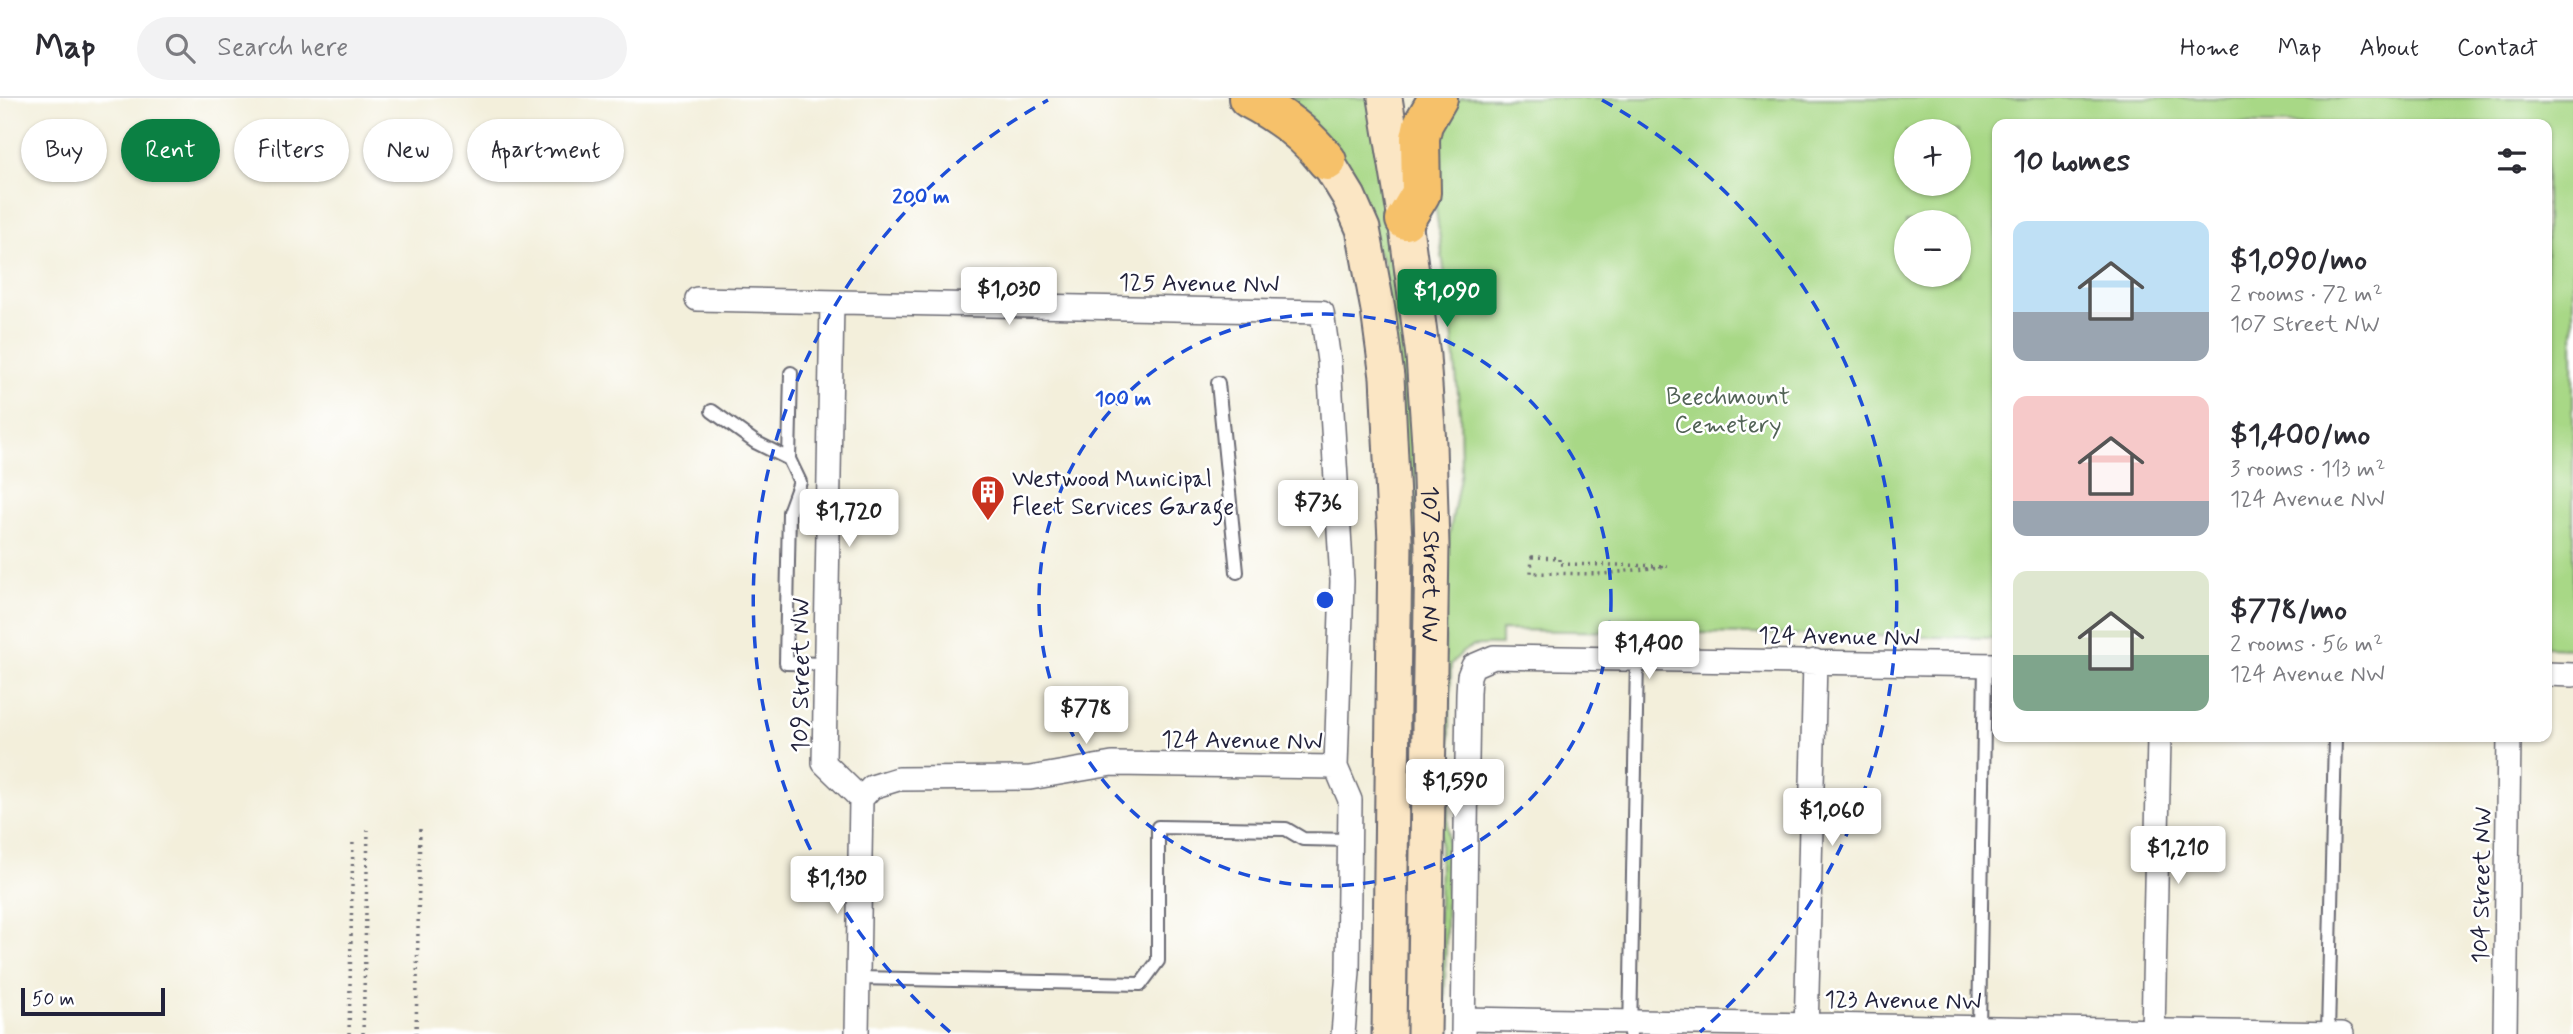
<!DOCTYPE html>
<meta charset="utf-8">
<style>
body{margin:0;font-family:Mynerve,sans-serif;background:#f2f2f3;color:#2b2b33;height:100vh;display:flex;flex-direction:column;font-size:26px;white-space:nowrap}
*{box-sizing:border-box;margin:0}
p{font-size:23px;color:#7c7c81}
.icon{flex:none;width:38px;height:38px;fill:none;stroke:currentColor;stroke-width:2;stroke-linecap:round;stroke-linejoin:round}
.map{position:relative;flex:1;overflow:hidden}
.drawer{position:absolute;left:1992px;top:21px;width:560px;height:623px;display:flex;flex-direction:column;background:#fff;border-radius:14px;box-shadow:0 2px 5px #0004}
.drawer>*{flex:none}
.top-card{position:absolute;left:21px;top:21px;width:665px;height:63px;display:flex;gap:14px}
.buttons{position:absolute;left:1894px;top:21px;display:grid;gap:14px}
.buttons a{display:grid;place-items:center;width:77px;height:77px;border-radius:50%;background:#fff;box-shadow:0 2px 5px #0004;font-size:35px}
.scale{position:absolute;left:21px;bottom:18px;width:144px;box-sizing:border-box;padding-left:7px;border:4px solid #22223b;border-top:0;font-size:19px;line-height:24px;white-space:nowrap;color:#22223b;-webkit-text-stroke:5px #fff;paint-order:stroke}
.price{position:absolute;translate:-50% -60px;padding:0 16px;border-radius:7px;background:#fff;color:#222;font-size:23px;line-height:46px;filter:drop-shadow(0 2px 4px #0008)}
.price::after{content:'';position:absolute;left:50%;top:42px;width:21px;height:16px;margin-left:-10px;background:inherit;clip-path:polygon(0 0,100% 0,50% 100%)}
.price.current{background:#0b8043;color:#fff}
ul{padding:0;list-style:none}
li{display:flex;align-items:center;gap:21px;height:175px;padding:0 21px}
li span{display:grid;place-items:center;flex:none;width:196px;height:140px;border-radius:14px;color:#555}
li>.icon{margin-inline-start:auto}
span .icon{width:84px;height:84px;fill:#fffc;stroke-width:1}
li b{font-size:30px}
h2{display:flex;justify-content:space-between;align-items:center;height:84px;padding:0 21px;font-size:30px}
.tag{padding:0 24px;border-radius:32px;background:#fff;box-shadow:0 2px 5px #0004;font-size:24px;line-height:63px}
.tag.current{background:#0b8043;color:#fff}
header{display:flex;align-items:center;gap:42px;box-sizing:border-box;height:98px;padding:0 35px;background:#fff;border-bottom:2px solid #e1e1e2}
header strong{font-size:33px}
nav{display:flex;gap:38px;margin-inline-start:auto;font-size:24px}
.search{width:490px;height:63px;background:#f2f2f3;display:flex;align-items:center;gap:18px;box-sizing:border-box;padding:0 24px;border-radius:38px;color:#7c7c81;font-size:26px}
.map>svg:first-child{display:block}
</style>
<header>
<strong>Map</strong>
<div class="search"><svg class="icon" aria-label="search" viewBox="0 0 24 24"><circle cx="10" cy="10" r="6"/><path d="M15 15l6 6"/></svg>Search here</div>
<nav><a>Home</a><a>Map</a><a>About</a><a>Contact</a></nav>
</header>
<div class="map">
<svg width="2573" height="936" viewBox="0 0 2573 936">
<rect width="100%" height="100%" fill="#fff"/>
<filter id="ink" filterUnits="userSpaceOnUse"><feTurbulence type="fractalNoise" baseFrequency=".0143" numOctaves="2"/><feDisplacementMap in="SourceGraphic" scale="14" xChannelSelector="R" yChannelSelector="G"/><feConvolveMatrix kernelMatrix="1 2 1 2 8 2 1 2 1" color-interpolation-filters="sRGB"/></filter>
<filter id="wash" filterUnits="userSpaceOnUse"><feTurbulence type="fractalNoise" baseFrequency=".00686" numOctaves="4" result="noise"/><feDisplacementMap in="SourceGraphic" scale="28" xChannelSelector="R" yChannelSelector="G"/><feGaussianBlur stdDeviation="1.57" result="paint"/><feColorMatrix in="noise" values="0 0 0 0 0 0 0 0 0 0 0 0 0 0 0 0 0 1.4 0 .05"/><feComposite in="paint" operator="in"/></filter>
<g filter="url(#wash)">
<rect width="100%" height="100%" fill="#f3efdb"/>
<!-- green -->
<path fill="#a8d886" stroke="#657d60" stroke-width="2" fill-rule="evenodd" d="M 1276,0 L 1370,0 L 1372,5 L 1411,283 L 1418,409 L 1411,936 L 1399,936 L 1384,164 Z
M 1462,0 L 2573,0 L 2573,550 L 2546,549 L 2546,26 L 1997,26 L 1997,540 L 1501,532 L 1501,547 C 1476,546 1467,545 1451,567 L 1444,936 L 1436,936 L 1447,449 L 1461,373 L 1460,316 L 1451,222 L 1435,105 L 1438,29 L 1451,7 ZM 1906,33 L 1958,33 L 1958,86 L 1906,86 ZM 1906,124 L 1958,124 L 1958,177 L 1906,177 Z"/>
</g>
<g filter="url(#ink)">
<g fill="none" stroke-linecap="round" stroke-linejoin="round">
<!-- lane casing -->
<g stroke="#6b6a73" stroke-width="16">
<path id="lane" d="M 1218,285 L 1237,474
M 712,313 L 755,344 L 789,361 L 800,384 L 789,414 L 786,565 L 826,566
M 789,361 L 791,275
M 858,880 L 1141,886 L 1158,863 L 1158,729 L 1286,731 L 1303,741 L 1350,742
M 1979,932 L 1985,566
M 1630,936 L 1637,561
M 2328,936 L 2335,639"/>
</g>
<!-- street casing -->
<g stroke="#6b6a73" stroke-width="26">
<path id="street" d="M 697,201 L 1322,214 L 1329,263 L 1342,483 L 1336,669 L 1350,702 L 1348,874 L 1343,936
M 832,204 L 824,665 L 861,701 L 857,936
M 2546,576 L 2573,577
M 861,701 L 872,689 L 898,681 L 1030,680 L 1112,666 L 1336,669
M 1464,921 L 2342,936
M 1463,936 L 1468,595 L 1469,578 L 1473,568 L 1494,559 L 1997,567
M 1806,936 L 1815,563
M 2153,936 L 2159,639
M 2505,936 L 2509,639"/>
</g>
<!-- secondary casing -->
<g stroke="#6b6a73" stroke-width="37">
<g id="secondary">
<path id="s1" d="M 1385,0 L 1405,122 L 1423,258 L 1429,346 L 1432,448 L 1424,936"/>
<path d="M 1327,63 L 1349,99 L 1363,131 L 1378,212 L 1387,279 L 1395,442 L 1389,936"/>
</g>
</g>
<!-- highway casing -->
<g stroke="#6b6a73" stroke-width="42">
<path id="highway" d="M 1248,0 C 1279,16 1306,36 1327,63
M 1405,122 L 1421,95 L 1420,40 L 1423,26 L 1438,0"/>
</g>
<!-- path -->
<path stroke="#6b6a73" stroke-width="3.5" stroke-dasharray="2 5" stroke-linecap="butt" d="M 1532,459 L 1559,460 L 1559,466 L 1668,468 L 1603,476 L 1531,475 Z
M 349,936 L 353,741
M 363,936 L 368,732
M 416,936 L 420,728"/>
<!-- lane -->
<use href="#lane" stroke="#fff" stroke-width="12"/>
<!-- street -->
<use href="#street" stroke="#fff" stroke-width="23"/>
<!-- secondary -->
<use href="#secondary" stroke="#fbe6c4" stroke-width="33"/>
<!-- highway -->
<use href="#highway" stroke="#f6c16b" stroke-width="38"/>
</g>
</g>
<!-- distance rings -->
<g fill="none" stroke="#1d4ed8" stroke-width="3.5" stroke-dasharray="12 9">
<circle cx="1325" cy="502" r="286"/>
<path d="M950 934A572 572 0 0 1 1048 2M1602 2A572 572 0 0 1 1700 934"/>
</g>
<!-- icons -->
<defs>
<g id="building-pin" transform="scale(1.75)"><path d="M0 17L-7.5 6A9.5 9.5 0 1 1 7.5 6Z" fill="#c8321e" stroke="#fff"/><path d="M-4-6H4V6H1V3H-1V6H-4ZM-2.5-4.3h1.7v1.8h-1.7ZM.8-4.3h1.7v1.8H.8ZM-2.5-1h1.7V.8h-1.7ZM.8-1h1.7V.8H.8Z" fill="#fff"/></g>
</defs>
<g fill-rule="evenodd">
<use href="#building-pin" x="988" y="394"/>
</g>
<g text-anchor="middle" stroke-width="5" stroke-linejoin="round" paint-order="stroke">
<!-- street labels -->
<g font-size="24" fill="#22223b" stroke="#fff">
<text transform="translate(1199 185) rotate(1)" y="8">125 Avenue NW</text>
<text dy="8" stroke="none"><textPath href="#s1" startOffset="469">107 Street NW</textPath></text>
<text transform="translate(1839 538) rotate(1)" y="8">124 Avenue NW</text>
<text transform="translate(800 577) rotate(-90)" y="8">109 Street NW</text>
<text transform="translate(1242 642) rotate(1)" y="8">124 Avenue NW</text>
<text transform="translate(2481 787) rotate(-89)" y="8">104 Street NW</text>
<text transform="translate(1903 902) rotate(1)" y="8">123 Avenue NW</text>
</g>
<!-- park labels -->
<g font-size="24" fill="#516255" stroke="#fff">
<text x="1728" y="306">Beechmount<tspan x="1728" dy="28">Cemetery</tspan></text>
</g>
<!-- poi labels -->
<g font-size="24" fill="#22223b" stroke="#fff" text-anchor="start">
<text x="1012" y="388">Westwood Municipal<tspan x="1012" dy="28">Fleet Services Garage</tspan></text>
</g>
</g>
<circle cx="1325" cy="502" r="10" fill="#1d4ed8" stroke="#fff" stroke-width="3.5"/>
<g font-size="21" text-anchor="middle" font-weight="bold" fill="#1d4ed8" stroke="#fff" stroke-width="5" stroke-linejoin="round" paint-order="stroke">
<text x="921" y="105">200 m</text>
<text x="1123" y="307">100 m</text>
</g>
</svg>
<div class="buttons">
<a>+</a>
<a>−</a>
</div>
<div class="scale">50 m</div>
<b class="price" style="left:1009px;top:229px">$1,030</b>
<b class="price current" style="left:1447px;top:231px">$1,090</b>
<b class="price" style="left:1318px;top:442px">$736</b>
<b class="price" style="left:849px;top:451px">$1,720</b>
<b class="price" style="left:1649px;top:583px">$1,400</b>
<b class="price" style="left:1086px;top:648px">$778</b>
<b class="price" style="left:1455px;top:721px">$1,590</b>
<b class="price" style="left:1832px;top:750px">$1,060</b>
<b class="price" style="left:2178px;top:788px">$1,210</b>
<b class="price" style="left:837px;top:818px">$1,130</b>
<div class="top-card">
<a class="tag">Buy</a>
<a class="tag current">Rent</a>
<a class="tag">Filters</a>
<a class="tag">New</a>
<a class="tag">Apartment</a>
</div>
<section class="drawer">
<h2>10 homes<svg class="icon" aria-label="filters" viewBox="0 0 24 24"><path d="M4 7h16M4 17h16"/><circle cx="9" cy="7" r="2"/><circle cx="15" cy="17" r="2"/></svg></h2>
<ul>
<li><span style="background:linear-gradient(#bfe0f5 65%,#9aa5b1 0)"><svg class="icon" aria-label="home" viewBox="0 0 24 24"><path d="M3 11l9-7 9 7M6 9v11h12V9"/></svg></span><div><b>$1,090/mo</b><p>2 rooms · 72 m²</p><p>107 Street NW</p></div></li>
<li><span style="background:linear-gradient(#f6c9c9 75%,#9aa5b1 0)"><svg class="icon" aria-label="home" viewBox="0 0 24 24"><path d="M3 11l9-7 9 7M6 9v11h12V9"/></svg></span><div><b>$1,400/mo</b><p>3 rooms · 113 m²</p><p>124 Avenue NW</p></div></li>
<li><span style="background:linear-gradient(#dfe7d0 60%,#7fa58c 0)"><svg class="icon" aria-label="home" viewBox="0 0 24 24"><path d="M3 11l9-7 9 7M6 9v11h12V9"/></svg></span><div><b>$778/mo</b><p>2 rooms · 56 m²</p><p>124 Avenue NW</p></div></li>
</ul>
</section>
</div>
